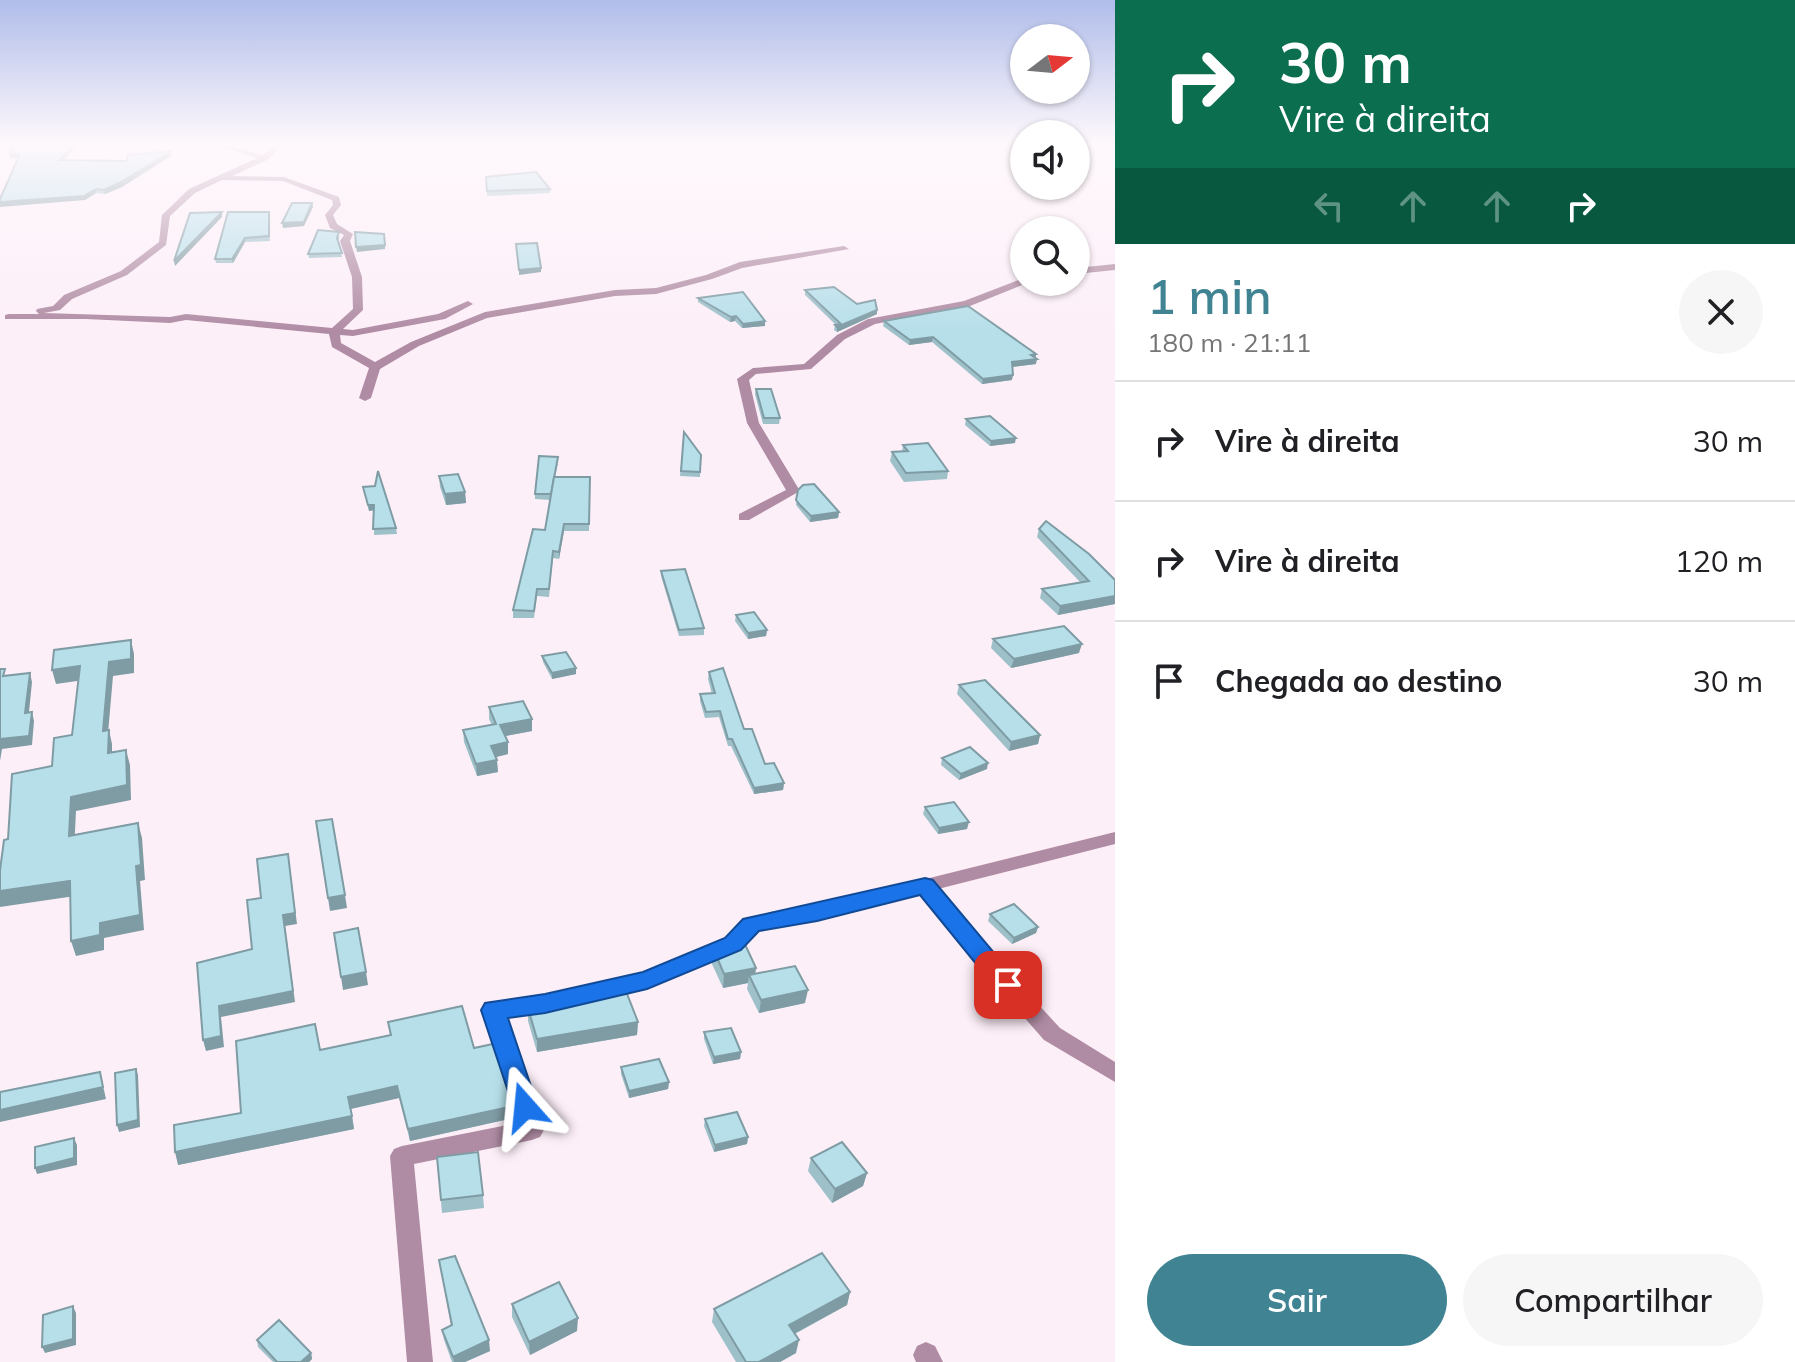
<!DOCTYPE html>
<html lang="pt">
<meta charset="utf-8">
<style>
body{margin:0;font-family:Mulish,sans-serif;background:#f6f6f6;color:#202124;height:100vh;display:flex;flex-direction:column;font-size:30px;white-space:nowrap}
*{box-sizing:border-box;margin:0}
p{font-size:26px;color:#757577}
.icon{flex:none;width:44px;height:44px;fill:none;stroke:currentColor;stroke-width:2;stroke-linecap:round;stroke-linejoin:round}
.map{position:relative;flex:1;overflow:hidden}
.panel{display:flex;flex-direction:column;background:#fff;width:680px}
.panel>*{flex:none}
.hud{background:#0b6e4f;color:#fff;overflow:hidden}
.needle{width:52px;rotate:74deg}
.buttons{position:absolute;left:1010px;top:24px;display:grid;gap:16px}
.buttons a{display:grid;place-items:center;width:80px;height:80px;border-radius:50%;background:#fff;box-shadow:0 2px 6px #0004;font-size:40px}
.pin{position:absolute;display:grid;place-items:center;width:68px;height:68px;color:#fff;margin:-34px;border-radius:16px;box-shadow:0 4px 12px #0006}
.me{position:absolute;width:88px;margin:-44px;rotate:342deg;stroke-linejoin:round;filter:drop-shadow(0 0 6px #0008)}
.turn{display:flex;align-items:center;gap:28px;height:168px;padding:0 32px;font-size:36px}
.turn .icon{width:104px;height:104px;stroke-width:2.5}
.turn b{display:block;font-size:56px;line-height:68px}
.lanes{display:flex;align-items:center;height:76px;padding:0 32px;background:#0003;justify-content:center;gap:40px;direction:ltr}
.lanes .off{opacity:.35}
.round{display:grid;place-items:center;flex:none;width:84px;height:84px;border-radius:42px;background:#f6f6f6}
.head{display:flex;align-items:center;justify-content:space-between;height:136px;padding:0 32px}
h1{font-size:48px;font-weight:600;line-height:60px;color:#408493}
.button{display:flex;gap:16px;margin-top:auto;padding:16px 32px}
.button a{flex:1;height:92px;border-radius:48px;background:#408493;color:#fff;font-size:32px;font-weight:600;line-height:92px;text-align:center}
.button a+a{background:#f6f6f6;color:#202124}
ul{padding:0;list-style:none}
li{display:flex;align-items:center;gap:24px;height:120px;padding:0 32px;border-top:2px solid #e0e0e0}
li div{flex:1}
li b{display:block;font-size:30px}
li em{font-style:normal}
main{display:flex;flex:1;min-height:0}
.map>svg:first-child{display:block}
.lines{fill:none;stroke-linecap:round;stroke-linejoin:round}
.street{fill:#b08ca4;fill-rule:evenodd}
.wall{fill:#9dc0c9}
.shaded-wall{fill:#7f9ca4}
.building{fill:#b6dfea;stroke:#7f9ca4;stroke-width:2}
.route{fill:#1a73e8;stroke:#114b97;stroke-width:2}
</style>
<main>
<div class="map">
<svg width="1115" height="1362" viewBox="0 0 1115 1362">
<rect width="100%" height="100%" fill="#fdeff8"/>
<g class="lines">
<g class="street">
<path d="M207,142H218L263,155L278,142H286L267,160L232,176L284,177L339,197L341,205L333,215L337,224L353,234L350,241L362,277L363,310L343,329L353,330L438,314L468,301L473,304L445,319L353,336L340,335L341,343L375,362L411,342L485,312L615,290L656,288L706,275L740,262L844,246L849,249L742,268L712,279L656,294L615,296L487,318L419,346L380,369L371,398L365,401L359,398L369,368L332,347L329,334L186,320L170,323L86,319H5V315L9,314H39L36,311L37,309L53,306L64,295L121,271L159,242L162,215L189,189L257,158ZM222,180L283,181L332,200L333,205L325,215L330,228L344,235L340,241L352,277L353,309L332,328L186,314L170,317L44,313L60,310L72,299L127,275L166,245L170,216L195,193Z"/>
<path d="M1115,264V270L1076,274V268Z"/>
<path d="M1024,278V282L1027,283L970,306L875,324L845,339L811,369L756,374L749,380L759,423L800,491L749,520H739V514L786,490L747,423L737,379L753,368L804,364L837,335L868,319L964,301Z"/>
<path d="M1115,832V844L938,889L980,941L1060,1028L1115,1062V1082L1044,1040L966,951L921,894L817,920L758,930L740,949L647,988L545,1012L506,1017L544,1130L540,1137L532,1140L414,1164L433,1362H407L390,1156L394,1149L402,1146L518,1123L482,1010L486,1004L545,996L643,973L726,939L744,920L771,912L817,906Z"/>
<path d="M926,1342L935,1346L943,1362H916L913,1355L917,1346Z"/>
</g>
</g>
<g class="wall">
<path d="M81,142L64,160L126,161L172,155L122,187L105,194L96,193L85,200L18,158H10V154Z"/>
<path d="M486,177L550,189V193L487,196Z"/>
<path d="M269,212L270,241L245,242L233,263H216L215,259Z"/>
<path d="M340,236L338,241L342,257L309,258L308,254Z"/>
<path d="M805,290L877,310V314L837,332L834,330L835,325H836L805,295Z"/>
<path d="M698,298L765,321V326L742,328L735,321L730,322L698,302Z"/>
<path d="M884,321L1036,354V364L1012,367V380L982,384L932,342L909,345L883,326Z"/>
<path d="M756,389L780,418L779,424H763L755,394Z"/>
<path d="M966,419L1015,443L990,446L965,425Z"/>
<path d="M684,432L701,455L700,477L680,476Z"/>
<path d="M903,445L948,471L947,479L904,482L890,461L892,452H902Z"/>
<path d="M558,463L555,477H590L589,531H564L559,559L553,558L549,597L537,596L534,618H513V610L545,530L550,500L535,499V494Z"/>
<path d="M439,476L465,492L466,503L446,505L440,487Z"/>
<path d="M363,487L396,528L397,534L374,535V510L369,511Z"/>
<path d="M798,490L839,512L838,518L810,522L796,505Z"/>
<path d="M1039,529L1115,580V604L1058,615L1040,598L1042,589L1080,582L1037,537Z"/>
<path d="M661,571L704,628V635L679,636L661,576Z"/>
<path d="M736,615L767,630L766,636L748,639L735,621Z"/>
<path d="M993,639L1079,653L1011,668L991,648Z"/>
<path d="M542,656L576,668V674L552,679L543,662Z"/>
<path d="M709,672L765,764L784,783L783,790L754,794L731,746H728L719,717L705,718L700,701V694H712L708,679Z"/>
<path d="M959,685L1040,735L1038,744L1009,751L957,694Z"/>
<path d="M489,707L532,719V731L505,736L508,754L496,757L498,772L477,776L464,742L463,730L492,725L489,719Z"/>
<path d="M942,758L987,769L959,780L941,765Z"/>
<path d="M925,807L967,829L938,834L923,814Z"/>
<path d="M990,914L1038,927L1036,933L1012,944L988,921Z"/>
<path d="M714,950L756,968L755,974L805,1003L759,1013L747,989L748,983L723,988L712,964Z"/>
<path d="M528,1008L638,1022L637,1035L537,1052L528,1021Z"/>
<path d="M388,1022L474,1048L513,1118L410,1141L399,1098L351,1109L354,1129L178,1165L241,1113L390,1035Z"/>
<path d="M704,1032L741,1052L740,1059L713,1064L704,1039Z"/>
<path d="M621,1067L669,1082L668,1089L629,1098L621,1074Z"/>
<path d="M705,1119L748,1137L747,1144L714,1152L704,1126Z"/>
<path d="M437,1157L483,1195L484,1208L442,1213Z"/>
<path d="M811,1158L867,1173L863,1186L832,1203L808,1171Z"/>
<path d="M439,1260L490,1351L465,1362H452L444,1340L442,1330L451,1326Z"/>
<path d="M850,1292L847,1305L795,1334L796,1353L780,1362H736L712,1322L714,1309Z"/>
<path d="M512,1304L577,1331L530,1355L512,1317Z"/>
<path d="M257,1340L311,1353L312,1359L309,1362H273L258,1347Z"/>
</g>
<g class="shaded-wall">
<path d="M76,142H81L60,163V160Z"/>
<path d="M172,151V155L122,187L105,194L104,190Z"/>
<path d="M10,154H20L21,157L10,158Z"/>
<path d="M96,189V193L85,200L0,207V202Z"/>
<path d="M312,203L313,207L304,226L283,228L282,223Z"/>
<path d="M222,212V217L175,266L174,261Z"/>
<path d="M245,238V242L233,263L232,259Z"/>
<path d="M385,245V249L357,252L356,247Z"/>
<path d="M541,268V272L519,275V270Z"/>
<path d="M877,310V314L837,332V327Z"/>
<path d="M736,316L735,321L730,322L731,317Z"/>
<path d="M765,321V326L742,328L743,324Z"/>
<path d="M933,337L932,342L909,345L910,340Z"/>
<path d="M1036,354L1035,359H1037L1036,364L1011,367L1012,362Z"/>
<path d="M1013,375L1012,380L982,384L983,379Z"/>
<path d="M1016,438L1015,443L990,446L991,441Z"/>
<path d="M465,492L466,503L446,505L445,494Z"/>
<path d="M368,505H374L375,510L369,511Z"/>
<path d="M839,512L838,518L810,522L811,516Z"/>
<path d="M564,524V531L559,559V552Z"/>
<path d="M1115,596V604L1058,615L1060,606Z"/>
<path d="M767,630L766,636L748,639V633Z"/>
<path d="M131,640L134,654V673L113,676L107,745L103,731L109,662Z"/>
<path d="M1082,644L1079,653L1011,668L1014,659Z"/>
<path d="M80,666L84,680L56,684L52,670Z"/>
<path d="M576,668V674L552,679V673Z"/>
<path d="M30,673L32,682L28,722L25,713Z"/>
<path d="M32,712L34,721L32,745L2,749L0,761V739Z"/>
<path d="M532,719V731L500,737V725Z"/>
<path d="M109,730L112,744V768L108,753Z"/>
<path d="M1040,735L1038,744L1009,751L1011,742Z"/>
<path d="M508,742V754L492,758L491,746Z"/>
<path d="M126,750L130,765L131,800L76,811L74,851L69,836L71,797Z"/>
<path d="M497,760L498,772L477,776L476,764Z"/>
<path d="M988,763L987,769L959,780L961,774Z"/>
<path d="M784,783L783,790L754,794V788Z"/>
<path d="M969,822L967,829L938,834L939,828Z"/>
<path d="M138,823L142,838L145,880L140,881L144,930L104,938V950L76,956L71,941L136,866Z"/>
<path d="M288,854L297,924L285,926L295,1002L221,1017L224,1047L206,1051L203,1040L219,1006L283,915Z"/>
<path d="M70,881L75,896L0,907V891Z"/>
<path d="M345,895L347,908L330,911L328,898Z"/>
<path d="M1038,927L1036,933L1012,944L1014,938Z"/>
<path d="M756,968L754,982L749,975L748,983L723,988L724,974Z"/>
<path d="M366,972L368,985L343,990L341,977Z"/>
<path d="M808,990L805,1003L759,1013L761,1000Z"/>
<path d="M638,1022L637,1035L537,1052V1039Z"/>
<path d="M741,1052L740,1059L713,1064L714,1057Z"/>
<path d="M136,1069L138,1075L140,1127L119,1132L117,1125Z"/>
<path d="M100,1072L106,1099L0,1122V1110Z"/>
<path d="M669,1082L668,1089L629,1098V1091Z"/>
<path d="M397,1086L399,1098L350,1109L348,1097Z"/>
<path d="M513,1106V1118L410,1141L408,1129Z"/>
<path d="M352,1116L354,1129L178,1165L175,1152Z"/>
<path d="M748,1137L747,1144L714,1152L715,1145Z"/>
<path d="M74,1138L77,1145V1165L37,1174L35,1168Z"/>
<path d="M867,1173L863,1186L832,1203L835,1189Z"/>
<path d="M850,1292L847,1305L786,1338L789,1325Z"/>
<path d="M73,1306L76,1313V1345L45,1353L42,1347Z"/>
<path d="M578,1318L577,1331L530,1355L529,1342Z"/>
<path d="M489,1340L490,1351L465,1362H454L453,1357Z"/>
<path d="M799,1340L796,1353L780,1362H759Z"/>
<path d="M311,1353L312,1359L309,1362H301Z"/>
</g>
<g class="building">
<path d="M14,142H76L60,160L126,161L128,155L172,151L121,182L104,190L96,189L84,196L0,202V199L20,154H10Z"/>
<path d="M536,172L550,189L487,191L486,177Z"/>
<path d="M292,203H312L304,222L282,223Z"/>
<path d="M222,212L174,261L190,213Z"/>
<path d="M228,212H269V236L245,238L232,259H215Z"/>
<path d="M318,230L339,232L337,238L342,253L308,254Z"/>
<path d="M355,232L384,234L385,245L356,247Z"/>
<path d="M537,243L541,268L519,270L516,244Z"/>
<path d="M834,287L857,304L875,300L877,310L837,327L835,325L841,324L805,290Z"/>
<path d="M743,292L765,321L743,324L736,316L731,317L698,298Z"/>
<path d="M968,306L1036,354L1031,355L1037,359L1012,362L1013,375L983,379L933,337L910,340L884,321Z"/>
<path d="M756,389H771L780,418H764Z"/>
<path d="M990,416L1016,438L991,441L966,419Z"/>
<path d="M684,432L701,455L700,472L681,471Z"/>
<path d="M928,443L948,471L906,473L892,452L908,451L903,445Z"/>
<path d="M539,456L558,457L551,494H535Z"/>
<path d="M378,471L396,528L373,529L374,505H368L363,487L375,486Z"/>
<path d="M458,474L465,492L445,494L439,476Z"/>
<path d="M554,477H590L589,524H564L559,552L553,551L549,589H537L534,611L513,610L533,529L545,530Z"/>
<path d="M814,484L839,512L811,516L800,505L796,500L798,490L803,485Z"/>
<path d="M1046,521L1089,554L1115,580V596L1060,606L1042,589L1089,581L1039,529Z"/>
<path d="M685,569L704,628L679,630L661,571Z"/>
<path d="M754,612L767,630L748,633L736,615Z"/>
<path d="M1064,626L1082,644L1014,659L993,639Z"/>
<path d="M131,640V659L109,662L103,731L109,730L108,753L126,750L127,785L71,797L69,836L138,823L141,865L136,866L140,915L100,923V935L71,941L70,881L0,891V870L4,840L8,839L12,774L52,766L54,738L72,735L80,666L52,670L54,650Z"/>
<path d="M566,652L576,668L552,673L542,656Z"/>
<path d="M723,668L744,729H752L765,764L774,763L784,783L754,788L732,739H728L720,711L706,712L700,694L715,693L709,672Z"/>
<path d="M0,669H5L3,676L30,673L25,713L32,712L29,736L0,739Z"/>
<path d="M985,680L1040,735L1011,742L959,685Z"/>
<path d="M523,701L532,719L500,725L508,742L491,746L497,760L476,764L463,730L496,724L489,707Z"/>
<path d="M970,747L988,763L961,774L942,758Z"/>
<path d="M954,802L969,822L939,828L925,807Z"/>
<path d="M332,819L345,895L328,898L316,821Z"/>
<path d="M288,854L295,913L283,915L293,991L219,1006L221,1036L203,1040L197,963L252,949L247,900L261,898L257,859Z"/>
<path d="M1014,904L1038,927L1014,938L990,914Z"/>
<path d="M358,928L366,972L341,977L334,933Z"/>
<path d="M743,940L756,968L724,974L714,950Z"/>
<path d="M795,966L808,990L761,1000L749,975Z"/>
<path d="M624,986L638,1022L537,1039L528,1008Z"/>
<path d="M462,1006L474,1048L493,1044L513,1106L408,1129L397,1086L348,1097L352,1116L175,1152L174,1125L241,1113L236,1041L315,1024L320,1050L391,1035L388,1022Z"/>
<path d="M731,1028L741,1052L714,1057L704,1032Z"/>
<path d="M659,1059L669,1082L629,1091L621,1067Z"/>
<path d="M136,1069L138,1120L117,1125L115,1073Z"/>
<path d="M100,1072L103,1087L0,1110V1092Z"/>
<path d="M737,1112L748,1137L715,1145L705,1119Z"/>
<path d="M74,1138V1158L35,1168V1147Z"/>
<path d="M842,1142L867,1173L835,1189L811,1158Z"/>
<path d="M478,1152L483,1195L441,1200L437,1157Z"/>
<path d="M822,1253L850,1292L789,1325L799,1340L759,1362H746L714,1309Z"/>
<path d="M455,1256L489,1340L453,1357L442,1330L452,1325L439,1260Z"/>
<path d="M559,1282L578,1318L529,1342L512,1304Z"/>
<path d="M73,1306V1339L42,1347L43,1315Z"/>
<path d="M279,1320L311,1353L301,1362H277L257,1340Z"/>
</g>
<linearGradient id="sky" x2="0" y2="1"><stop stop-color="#b0bdea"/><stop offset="0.43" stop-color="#fef8fc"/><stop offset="1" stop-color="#fef8fc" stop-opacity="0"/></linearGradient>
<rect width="1115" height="332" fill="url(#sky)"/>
<path class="route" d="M925,878L933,880L1016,979L1020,985L1016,992L1008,994L999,992L920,895L817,921L759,931L741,950L647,989L545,1013L508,1018L538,1107L534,1115L525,1118L516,1115L481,1010L485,1003L545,994L643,972L725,938L743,919Z"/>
</svg>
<div class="buttons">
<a><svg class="needle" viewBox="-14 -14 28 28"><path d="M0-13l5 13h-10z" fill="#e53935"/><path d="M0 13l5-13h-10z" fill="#757577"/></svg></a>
<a><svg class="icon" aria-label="sound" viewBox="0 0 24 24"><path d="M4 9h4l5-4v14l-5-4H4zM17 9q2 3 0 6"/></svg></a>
<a><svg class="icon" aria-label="search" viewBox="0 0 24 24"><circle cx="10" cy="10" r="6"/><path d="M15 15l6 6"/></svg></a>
</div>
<div class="pin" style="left:1008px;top:985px;background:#d93025"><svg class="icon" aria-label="arrive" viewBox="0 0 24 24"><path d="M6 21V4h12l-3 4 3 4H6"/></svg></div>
<svg class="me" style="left:525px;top:1107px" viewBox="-20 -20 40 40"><path d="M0-17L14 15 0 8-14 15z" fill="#1a73e8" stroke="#fff" stroke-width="4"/></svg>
</div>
<section class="panel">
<div class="hud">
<div class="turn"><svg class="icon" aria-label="right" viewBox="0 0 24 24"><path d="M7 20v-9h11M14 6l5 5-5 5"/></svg><div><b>30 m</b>Vire à direita</div></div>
<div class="lanes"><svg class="icon off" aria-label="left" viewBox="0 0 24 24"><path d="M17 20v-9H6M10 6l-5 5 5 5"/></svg><svg class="icon off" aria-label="ahead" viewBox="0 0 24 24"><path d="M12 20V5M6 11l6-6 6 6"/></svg><svg class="icon off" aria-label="ahead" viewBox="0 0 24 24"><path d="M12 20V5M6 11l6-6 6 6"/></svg><svg class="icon" aria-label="right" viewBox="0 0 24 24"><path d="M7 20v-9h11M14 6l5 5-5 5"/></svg></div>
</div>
<div class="head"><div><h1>1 min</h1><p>180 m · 21:11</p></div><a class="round"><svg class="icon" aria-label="close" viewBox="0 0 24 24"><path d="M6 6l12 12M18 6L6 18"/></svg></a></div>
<ul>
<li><svg class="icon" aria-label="right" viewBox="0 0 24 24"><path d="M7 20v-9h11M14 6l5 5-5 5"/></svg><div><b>Vire à direita</b></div><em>30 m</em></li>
<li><svg class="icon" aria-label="right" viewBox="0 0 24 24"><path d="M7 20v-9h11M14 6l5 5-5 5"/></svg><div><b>Vire à direita</b></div><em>120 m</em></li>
<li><svg class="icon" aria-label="arrive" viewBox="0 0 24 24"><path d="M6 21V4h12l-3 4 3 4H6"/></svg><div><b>Chegada ao destino</b></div><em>30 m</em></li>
</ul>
<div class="button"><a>Sair</a><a>Compartilhar</a></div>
</section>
</main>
